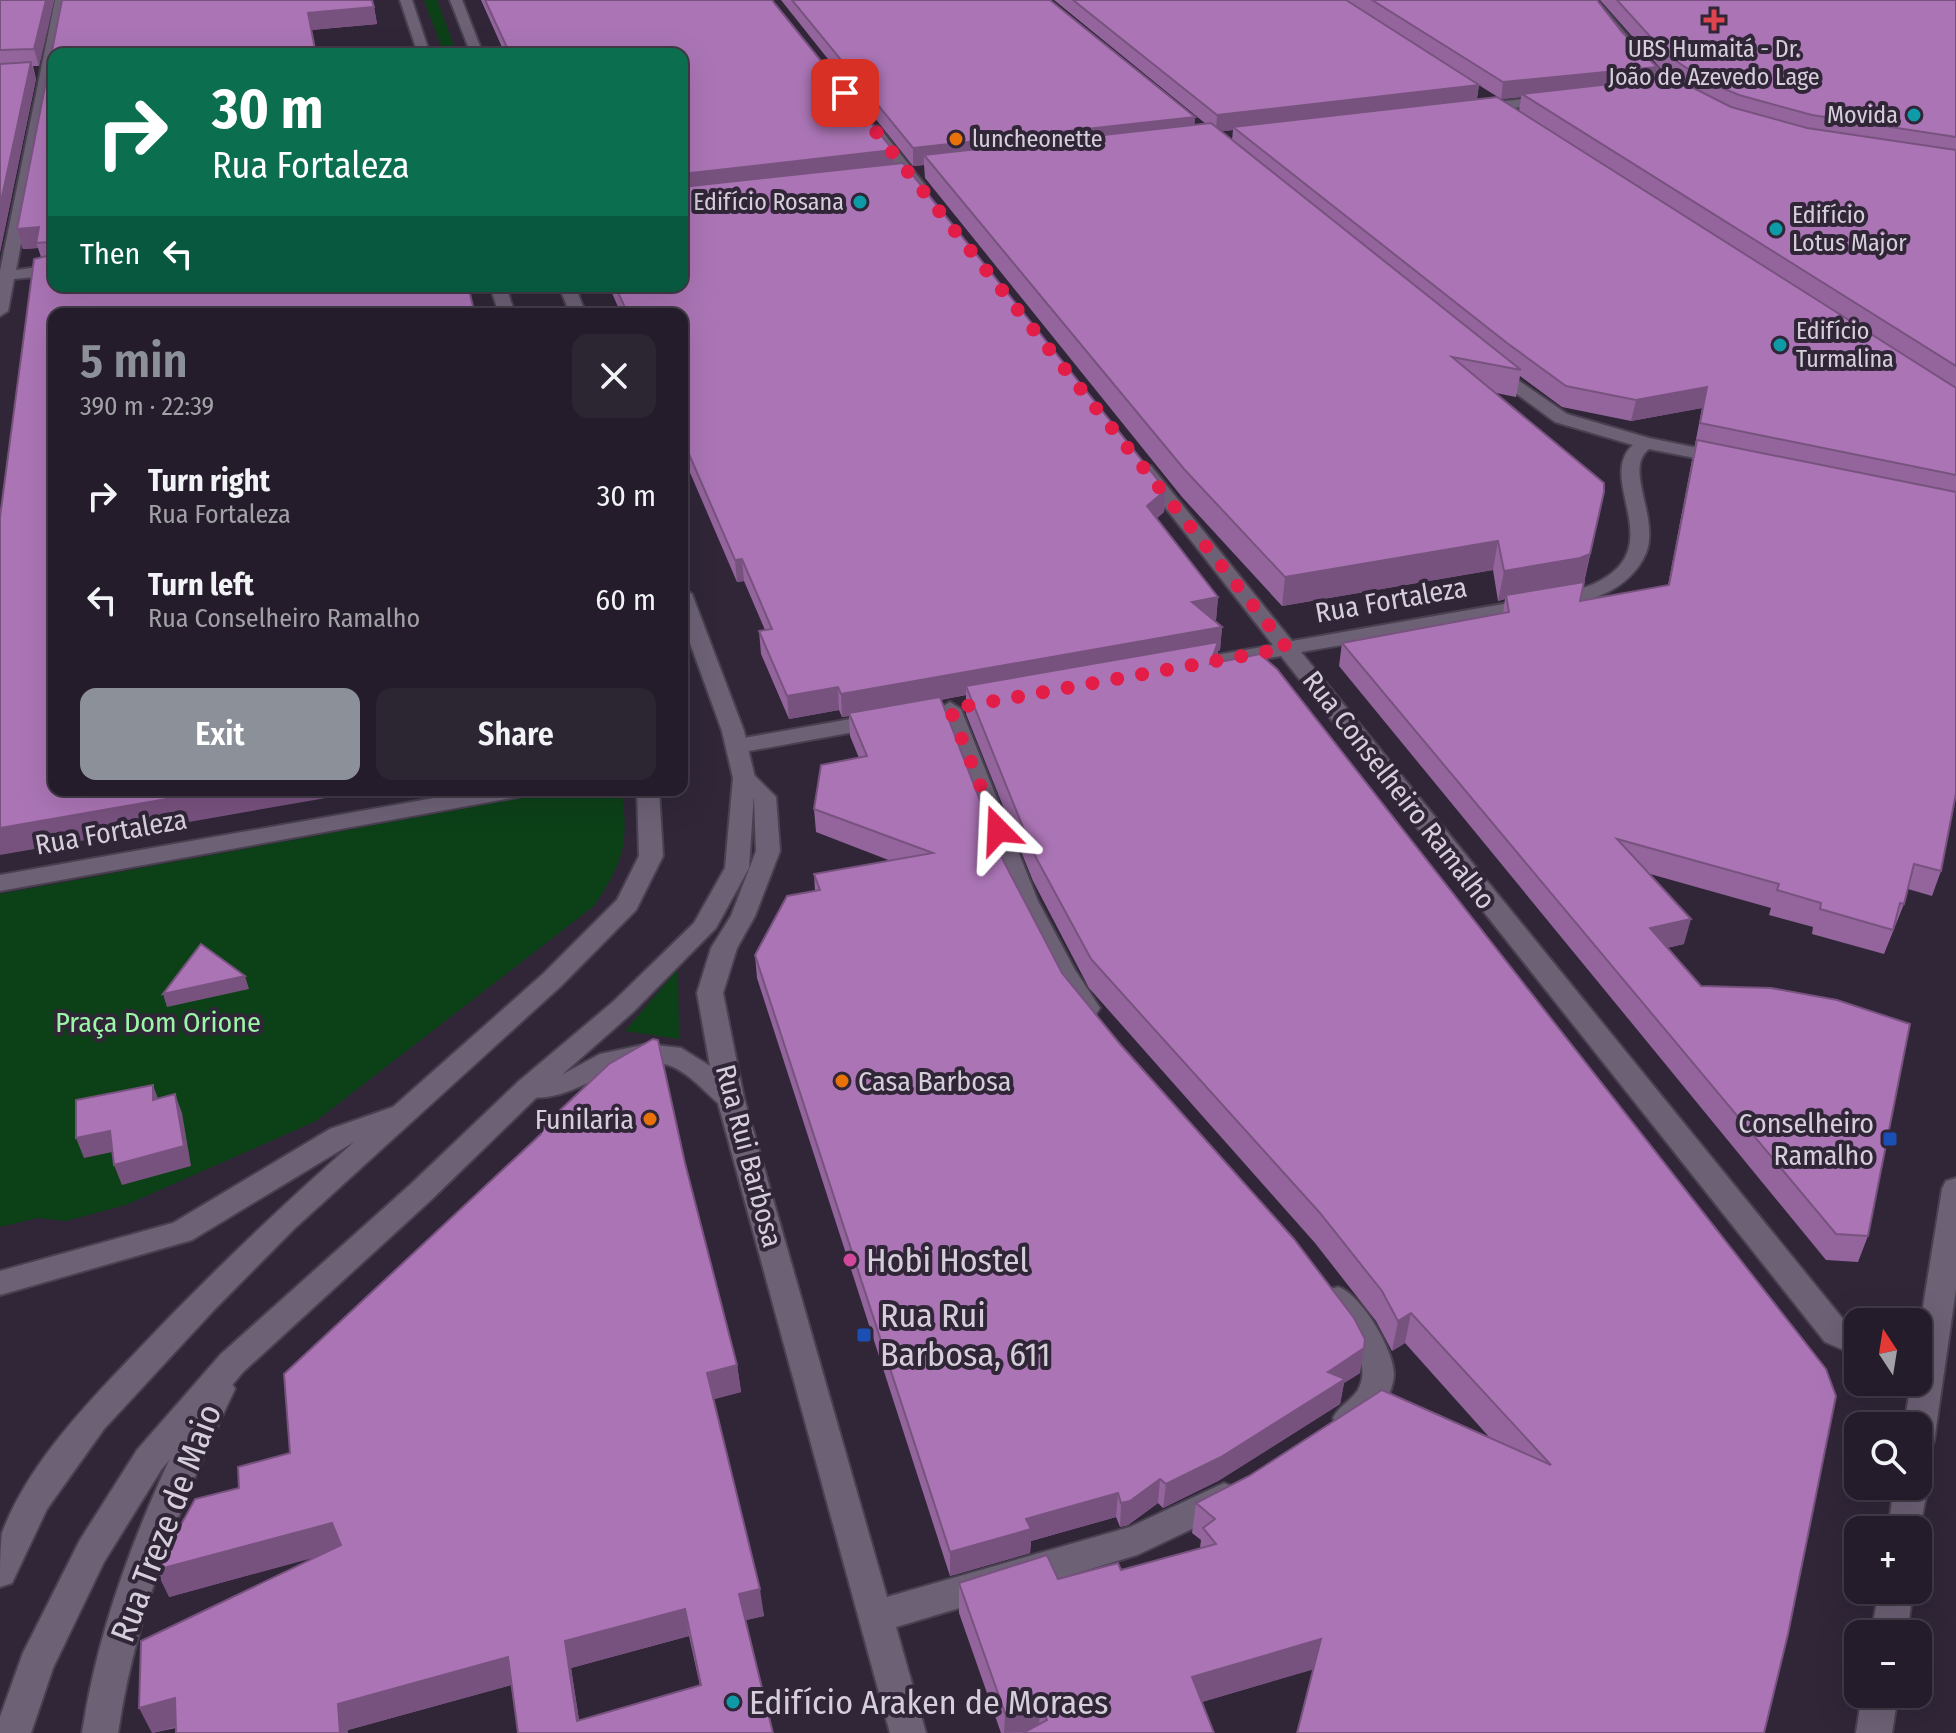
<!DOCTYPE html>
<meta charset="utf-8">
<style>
body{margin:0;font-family:"Fira Sans Condensed",sans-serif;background:#2c2532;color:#f1f3f6;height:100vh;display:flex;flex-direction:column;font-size:30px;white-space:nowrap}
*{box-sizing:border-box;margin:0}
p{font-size:26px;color:#a3a1a8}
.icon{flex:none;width:44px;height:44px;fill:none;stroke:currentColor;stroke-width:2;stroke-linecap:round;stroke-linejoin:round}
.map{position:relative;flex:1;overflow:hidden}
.drawer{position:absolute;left:48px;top:308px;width:640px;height:488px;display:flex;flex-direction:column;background:#241c2a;border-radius:16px;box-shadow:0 8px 32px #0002,0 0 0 2px #413a47}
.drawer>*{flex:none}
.top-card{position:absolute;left:48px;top:48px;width:640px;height:244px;border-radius:16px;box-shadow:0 8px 32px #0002,0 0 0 2px #413a47;background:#0b6e4f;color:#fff;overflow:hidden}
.needle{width:52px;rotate:348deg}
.fabs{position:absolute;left:1844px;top:1308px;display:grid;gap:16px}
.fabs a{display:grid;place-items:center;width:88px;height:88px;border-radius:16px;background:#241c2a;box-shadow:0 8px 32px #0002,0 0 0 2px #413a47;font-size:40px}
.pin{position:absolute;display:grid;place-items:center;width:68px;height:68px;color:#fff;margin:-34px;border-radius:16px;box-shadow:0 4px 12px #0006}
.me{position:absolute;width:88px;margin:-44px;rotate:339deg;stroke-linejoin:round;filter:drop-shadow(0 0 6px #0008)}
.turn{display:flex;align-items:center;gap:28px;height:168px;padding:0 32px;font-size:36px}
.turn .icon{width:104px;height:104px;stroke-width:2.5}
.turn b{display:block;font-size:56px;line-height:68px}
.then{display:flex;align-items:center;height:76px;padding:0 32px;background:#0003;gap:16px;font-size:30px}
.round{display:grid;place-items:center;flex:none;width:84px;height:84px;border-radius:16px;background:#2c2532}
.summary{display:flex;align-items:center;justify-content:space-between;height:136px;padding:0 32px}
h1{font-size:48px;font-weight:600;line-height:60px;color:#8c9099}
.primary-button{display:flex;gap:16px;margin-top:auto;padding:16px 32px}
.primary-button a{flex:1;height:92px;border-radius:16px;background:#8c9099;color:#fff;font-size:32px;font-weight:600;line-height:92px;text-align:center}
.primary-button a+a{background:#2c2532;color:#f1f3f6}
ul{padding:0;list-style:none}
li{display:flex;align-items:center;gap:24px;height:104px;padding:0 32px}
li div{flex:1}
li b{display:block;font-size:30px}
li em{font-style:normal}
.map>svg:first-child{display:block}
.green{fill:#0c4118}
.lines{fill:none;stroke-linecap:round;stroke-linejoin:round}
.street-casing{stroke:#494150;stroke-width:4}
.secondary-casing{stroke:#494150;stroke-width:4}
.street{fill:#6d6176;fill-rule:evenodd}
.secondary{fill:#6d6176;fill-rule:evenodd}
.wall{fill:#93659c;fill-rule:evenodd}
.shaded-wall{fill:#78527f}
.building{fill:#ab75b5;stroke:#78527f;stroke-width:2;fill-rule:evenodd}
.route{stroke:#e11d48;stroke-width:14;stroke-dasharray:0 25.2}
.health-dot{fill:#e0444e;stroke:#302638;stroke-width:3}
.culture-dot{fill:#0f9aa8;stroke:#302638;stroke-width:3}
.food-dot{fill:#e8710a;stroke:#302638;stroke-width:3}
.transit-dot{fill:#1a4fb4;stroke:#302638;stroke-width:3}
.hotel-dot{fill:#d1479c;stroke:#302638;stroke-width:3}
.labels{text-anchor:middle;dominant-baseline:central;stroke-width:8;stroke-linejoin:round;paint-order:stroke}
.far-poi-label{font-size:24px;fill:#d6cfdb;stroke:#302638;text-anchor:start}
.street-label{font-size:28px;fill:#d6cfdb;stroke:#302638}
.park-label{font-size:28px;fill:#9bf7a7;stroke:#302638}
.poi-label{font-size:28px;fill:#d6cfdb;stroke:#302638;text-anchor:end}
.near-poi-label{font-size:34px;fill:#d6cfdb;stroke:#302638;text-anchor:start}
.near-street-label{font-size:34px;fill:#d6cfdb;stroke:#302638}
</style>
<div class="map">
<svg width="1956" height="1733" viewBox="0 0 1956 1733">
<rect width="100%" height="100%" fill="#302638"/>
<g class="green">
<path d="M424,0H437L457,54H444Z"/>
<path d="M566,790H621C630,841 623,863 594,906L316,1121L126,1205L66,1221L38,1218L0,1227V894Z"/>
<path d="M678,969L679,1039L625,1031Z"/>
</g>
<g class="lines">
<defs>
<g id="street">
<path d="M55,0H67L16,270L54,265V275L14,279L8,311L0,316V271Z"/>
<path d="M1552,96L1556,97V103L1477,112L1471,108L1477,104Z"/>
<path d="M868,126H878L925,185V191H915L868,132Z"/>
<path d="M1493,363L1567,414L1649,438L1732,455L1735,459L1726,464L1649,449C1623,469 1660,517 1646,553C1639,570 1624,584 1608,592C1576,608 1535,611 1501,617C1434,629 1367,641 1301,652L1847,1324L1858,1329V1356L1825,1342L1281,656L1187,672L1176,666L1187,660L1273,645L1139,474L1136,470L1145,465L1151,466L1292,641L1571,592C1686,560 1591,482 1633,445L1555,422L1487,372L1485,368L1487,364Z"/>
<path d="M950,702L961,709L1038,901L1075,970L1100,1008L1096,1014L1087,1017L1078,1014C1015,920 982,814 939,709Z"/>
<path d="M879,714L887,716L890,721L887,726L738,753L727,746L738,739Z"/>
<path d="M744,771L752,773L776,797L780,851L755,916L737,948L723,993L744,1098L887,1597L1130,1527L1224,1483L1236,1488L1241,1498L1236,1508L1137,1555L896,1627L926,1733H890L718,1103C703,1090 687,1071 668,1065C618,1047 574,1111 519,1095L515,1088L519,1081L563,1074L600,1054L647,1044L681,1048L710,1066L697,993L711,948L731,916L756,851L754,799L733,778L736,773Z"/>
<path d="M479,790H528L525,795L517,797L0,891V875Z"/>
<path d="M1338,1287C1361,1294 1394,1350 1394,1374C1393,1401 1365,1437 1338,1428L1333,1418C1339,1406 1351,1401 1358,1390C1376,1358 1336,1325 1323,1299L1327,1290Z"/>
<path d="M219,1376L230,1380L235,1389C182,1500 136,1610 118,1733H82C101,1607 151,1493 208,1380Z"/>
</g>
<g id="secondary">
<path d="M400,0H412L430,54H418Z"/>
<path d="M450,0H462L483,54H471Z"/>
<path d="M1585,0H1597L1647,59L1691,95V101H1683L1639,65Z"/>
<path d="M490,286H506L515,314H499Z"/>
<path d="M559,286H575L586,314H570Z"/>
<path d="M682,588L692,594L744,731L755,778L749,868L716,928L632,1013L539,1095L431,1200L243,1372L161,1470L104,1562L53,1668L31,1733H0V1717L23,1653L80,1540L137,1450L221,1354L411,1184L519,1081L614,1001L694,923L725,868L733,778L722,731L682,621Z"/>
<path d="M637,790H659L663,856L636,910L561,986L294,1229L214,1310L104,1429L47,1509L12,1583L0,1587C0,1571 0,1548 2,1533C28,1464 85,1406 135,1353C205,1279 278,1209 354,1142L192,1240L0,1295V1271L173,1223L330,1129L393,1107L543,974L617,900L639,856Z"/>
<path d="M1956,1178V1289L1934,1441L1929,1451L1918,1455V1426H1904L1911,1382H1918V1338L1942,1189L1946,1181Z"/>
<path d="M1918,1474L1923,1476L1928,1486L1918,1538V1530H1888L1894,1486H1918Z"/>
<path d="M1879,1590H1913L1907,1634H1871Z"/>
<path d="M1862,1694H1898L1892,1733H1856Z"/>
</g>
</defs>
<use href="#street" class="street-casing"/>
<use href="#secondary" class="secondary-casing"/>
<use href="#street" class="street"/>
<use href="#secondary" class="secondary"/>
</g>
<g class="wall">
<path d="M0,0H54L39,66H33L36,79L0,252Z"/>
<path d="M62,0L374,7L377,24L311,30L54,286L41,257L38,248L23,249L17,229Z"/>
<path d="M481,0H772L893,164L1166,490L1164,512L1157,518L1218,597L1216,620H1214L1222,627L1220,650L1218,651L1217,663L1826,1369L1313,1669L1202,1702L1214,1733H1001L959,1613V1583L1058,1579L1121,1570L1200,1548L1201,1540L1192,1533L1196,1503L1490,1438L1405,1343L1392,1351L1376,1321L1315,1243L1089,988L1033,881L966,714V695L941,700L1003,860L1062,973L1360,1373L1344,1383L1340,1404L1218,1481L1163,1508L1158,1503L1128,1525L1120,1527L1116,1517L1031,1541L1030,1553L950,1576L757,978L755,955L815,891L814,874L891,861L816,832L814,809L859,758L850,736L849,716L842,717L839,710L789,719L761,654L759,631L765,630L744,581L737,582L682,454V314H621L609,286H682V54H505Z"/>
<path d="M781,0H1050L1195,117L1194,125L1206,124L1054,0H1597L1622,32L1657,67L1654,79H1676L1662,70L1600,0H1956V793L1941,871L1932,896L1908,889L1904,904L1884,954L1812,934L1813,927L1769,915L1771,908L1650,874L1684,944L1667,948L1868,1236L1858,1262L1826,1260L1339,666L1342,643L1503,613L1505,599L1498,601L1493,570L1282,606L1182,497L925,178L924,165L913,166ZM1442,62L1501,99L1521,97L1519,111L1477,99L1479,85ZM1233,130L1232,140L1221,131ZM1520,376L1562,407L1631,421L1702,408L1668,585L1580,601L1604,492L1496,393L1516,397Z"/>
<path d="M685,1163L737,1365L741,1392L714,1399L764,1616L745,1620L773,1733H518L511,1685L348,1730V1733H176V1728L152,1733L314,1557L169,1597L239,1488L290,1453ZM689,1636L700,1686L579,1720L571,1668Z"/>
</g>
<g class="shaded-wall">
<path d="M46,0H54L39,66L34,49Z"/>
<path d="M374,7L377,24L311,30L308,13Z"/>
<path d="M31,62L36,79L0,252V206Z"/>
<path d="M1657,67L1653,83L1522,94L1521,97L1501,99L1503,82Z"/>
<path d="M1479,85L1476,102L1233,127V130L1216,132L1217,115Z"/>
<path d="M1195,117L1194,134L924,155V165L913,166V148Z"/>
<path d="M893,150V168L682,192V174Z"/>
<path d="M39,227L36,243L38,248L23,249L17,229Z"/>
<path d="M1707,387L1702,408L1631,421L1636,400Z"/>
<path d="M1166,490L1164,512L1146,527L1147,506Z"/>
<path d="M1498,541L1493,570L1282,606L1285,577Z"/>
<path d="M1590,554L1584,583L1506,595L1505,599L1498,601L1504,571Z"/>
<path d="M742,559L744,581L737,582L735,560Z"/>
<path d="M1218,597L1216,620L1190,624L1192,602Z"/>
<path d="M1222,627L1220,650L1218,651L1216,670L966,686V695L850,716L849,713V716L842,717L841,694Z"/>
<path d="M838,687L839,710L789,719L787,696Z"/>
<path d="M218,790H372L0,855V828Z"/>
<path d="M1691,919L1684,944L1643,953L1650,928Z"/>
<path d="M245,976L249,989L167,1007L163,994Z"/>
<path d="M153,1085L160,1104L153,1100Z"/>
<path d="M175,1094L182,1113L191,1166L122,1185L114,1165Z"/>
<path d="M110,1131L117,1151L84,1158L76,1138Z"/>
<path d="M1411,1313L1405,1343L1392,1351L1398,1321Z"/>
<path d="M1364,1348L1360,1373L1344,1383L1340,1404L1218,1481L1163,1508L1166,1484Z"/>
<path d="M737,1365L741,1392L711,1400L707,1373Z"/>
<path d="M1160,1479L1158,1503L1128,1525L1120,1527L1121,1503Z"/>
<path d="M1118,1493L1116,1517L1031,1541L1030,1553L950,1576V1552L1026,1519Z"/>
<path d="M332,1523L342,1550L169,1597L156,1570Z"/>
<path d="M760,1589L764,1616L743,1621L739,1594Z"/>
<path d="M685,1609L689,1636L571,1668L581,1733L577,1721L565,1641Z"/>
<path d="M1321,1639L1315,1669L1188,1706L1192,1677Z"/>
<path d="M508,1657L515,1684L348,1730V1733H340L338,1704Z"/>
<path d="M175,1698L188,1724L152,1733L139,1708Z"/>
<path d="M1040,1703L1039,1732L1004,1733L1005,1713Z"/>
</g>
<g class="building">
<path d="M0,0H46L34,49L0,50Z"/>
<path d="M62,0H372L374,7L308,13L316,54H54V286H468L475,314H54V790H218L0,828V517L34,259L51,255L50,242L36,243L39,227L17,229Z"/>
<path d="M485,0H772L893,150L682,174V54H510Z"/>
<path d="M792,0H1050L1195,117L913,148Z"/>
<path d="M1073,0H1346L1479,85L1217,115Z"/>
<path d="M1372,0H1597L1622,32L1657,67L1503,82Z"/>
<path d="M1617,0H1956V137L1812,115L1739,95L1706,81L1666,54Z"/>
<path d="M31,62L0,206V64Z"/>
<path d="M1672,77L1731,107L1807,128L1956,150V366L1522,94Z"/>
<path d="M1497,97L1956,388V475L1700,423L1707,387L1636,400L1566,386L1507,343L1233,127Z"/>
<path d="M1211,123L1521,370L1452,357L1604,483V492L1590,554L1580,558L1504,571L1498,541L1285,577L1184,469L924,155Z"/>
<path d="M903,163L1166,490L1147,506L1218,597L1192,602L1222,627L841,694L838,687L787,696L759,631L772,629L742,559L735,560L682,438V314H628L615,286H682V187Z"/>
<path d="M1697,440L1956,492V793L1941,871L1914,864L1904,904L1900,903L1893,930L1820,909L1821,903L1777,890L1779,884L1617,839L1691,919L1650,928L1701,986L1771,988L1837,1000L1910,1024L1868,1236L1836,1234L1342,643L1509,612L1506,595L1584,582L1580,601L1669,585Z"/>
<path d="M1218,642L1210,664L1260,654L1277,669L1826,1369L1836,1396L1788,1634L1764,1733H1297L1321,1639L1192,1677L1214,1733H1023L1047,1720L1040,1703L1005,1713L959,1583L1047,1555L1058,1579L1118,1563L1121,1570L1216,1544L1203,1528L1215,1519L1196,1503L1249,1476L1382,1390L1551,1465L1411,1313L1398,1321L1382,1291L1320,1213L1091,959L1033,852L966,686Z"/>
<path d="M940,697L1003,860L1062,973L1120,1044L1294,1239L1354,1318L1365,1339L1364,1348L1328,1372L1345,1379L1221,1457L1166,1484L1160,1479L1130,1501L1121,1503L1118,1493L1026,1519L1031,1529L950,1552L755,955L787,896L820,890L814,874L933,853L814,809L821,765L867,756L849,713Z"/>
<path d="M201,944L245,976L163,994Z"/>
<path d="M653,1039L658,1040L685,1163L737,1365L707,1373L760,1589L739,1594L773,1733H518L508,1657L338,1704L340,1733H176L175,1698L139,1708L141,1641L341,1545L332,1523L156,1570L195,1499L239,1488L238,1467L290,1453L284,1374L541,1134V1128L609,1064ZM685,1609L701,1685L577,1721L565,1641Z"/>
<path d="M153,1085V1100L175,1094L184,1146L114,1165L110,1131L76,1138V1100Z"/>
</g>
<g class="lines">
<path class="route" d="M845,93L1287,648L950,709L998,830"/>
</g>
<path class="health-dot" d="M1710 8h8v8h8v8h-8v8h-8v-8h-8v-8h8z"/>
<g class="culture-dot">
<circle cx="1914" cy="115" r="8"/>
<circle cx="860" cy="202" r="8"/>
<circle cx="1776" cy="229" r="8"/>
<circle cx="1780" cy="345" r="8"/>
<circle cx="733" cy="1702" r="8"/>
</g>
<g class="food-dot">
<circle cx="956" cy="139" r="8"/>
<circle cx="842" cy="1081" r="8"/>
<circle cx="650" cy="1119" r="8"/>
</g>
<g class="transit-dot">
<rect x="1882" y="1131" width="16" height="16" rx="4"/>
<rect x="856" y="1327" width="16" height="16" rx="4"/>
</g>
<circle class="hotel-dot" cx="850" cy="1260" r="8"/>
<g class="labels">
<g class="far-poi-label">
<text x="1714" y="49" text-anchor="middle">UBS Humaitá - Dr.<tspan x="1714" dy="28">João de Azevedo Lage</tspan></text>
<text x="1898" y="115" text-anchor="end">Movida</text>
<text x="972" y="139">luncheonette</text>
<text x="844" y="202" text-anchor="end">Edifício Rosana</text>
<text x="1792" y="215">Edifício<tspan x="1792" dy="28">Lotus Major</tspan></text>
<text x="1796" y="331">Edifício<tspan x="1796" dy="28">Turmalina</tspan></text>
</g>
<g class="street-label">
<text transform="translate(1391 600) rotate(-10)">Rua Fortaleza</text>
<text transform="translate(1399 790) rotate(52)">Rua Conselheiro Ramalho</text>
<text transform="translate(111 832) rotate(-10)">Rua Fortaleza</text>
<text transform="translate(749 1156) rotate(75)">Rua Rui Barbosa</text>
</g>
<g class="park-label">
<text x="158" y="1022">Praça Dom Orione</text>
</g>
<g class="poi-label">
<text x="858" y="1081" text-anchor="start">Casa Barbosa</text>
<text x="634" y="1119">Funilaria</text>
<text x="1874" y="1123">Conselheiro<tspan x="1874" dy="32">Ramalho</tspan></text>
</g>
<g class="near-poi-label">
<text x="866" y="1260">Hobi Hostel</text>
<text x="880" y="1315">Rua Rui<tspan x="880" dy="39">Barbosa, 611</tspan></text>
<text x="749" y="1702">Edifício Araken de Moraes</text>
</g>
<g class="near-street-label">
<text transform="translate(166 1523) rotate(-69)">Rua Treze de Maio</text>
</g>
</g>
</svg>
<div class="fabs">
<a><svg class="needle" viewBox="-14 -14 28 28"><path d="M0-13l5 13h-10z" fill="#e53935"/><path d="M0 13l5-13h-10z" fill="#a3a1a8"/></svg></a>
<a><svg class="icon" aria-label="search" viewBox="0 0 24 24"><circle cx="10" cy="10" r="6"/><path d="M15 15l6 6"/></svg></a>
<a>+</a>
<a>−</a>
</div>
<div class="pin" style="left:845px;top:93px;background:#d93025"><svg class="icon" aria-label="arrive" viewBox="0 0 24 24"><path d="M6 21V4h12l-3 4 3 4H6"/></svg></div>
<svg class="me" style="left:998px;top:830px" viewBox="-20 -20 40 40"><path d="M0-17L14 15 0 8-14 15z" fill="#e11d48" stroke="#fff" stroke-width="4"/></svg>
<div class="top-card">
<div class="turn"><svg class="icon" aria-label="right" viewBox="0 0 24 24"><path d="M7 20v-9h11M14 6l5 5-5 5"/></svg><div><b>30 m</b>Rua Fortaleza</div></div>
<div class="then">Then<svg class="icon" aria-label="left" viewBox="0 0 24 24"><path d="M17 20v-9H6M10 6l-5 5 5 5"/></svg></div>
</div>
<section class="drawer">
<div class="summary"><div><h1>5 min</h1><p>390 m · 22:39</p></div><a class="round"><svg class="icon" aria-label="close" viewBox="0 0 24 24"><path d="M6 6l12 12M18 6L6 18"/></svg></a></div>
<ul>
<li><svg class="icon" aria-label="right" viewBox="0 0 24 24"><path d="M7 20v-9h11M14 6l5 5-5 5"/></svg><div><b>Turn right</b><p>Rua Fortaleza</p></div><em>30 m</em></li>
<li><svg class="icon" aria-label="left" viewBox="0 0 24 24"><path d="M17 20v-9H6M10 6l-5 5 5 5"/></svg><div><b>Turn left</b><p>Rua Conselheiro Ramalho</p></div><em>60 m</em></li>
</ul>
<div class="primary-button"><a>Exit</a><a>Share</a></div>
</section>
</div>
